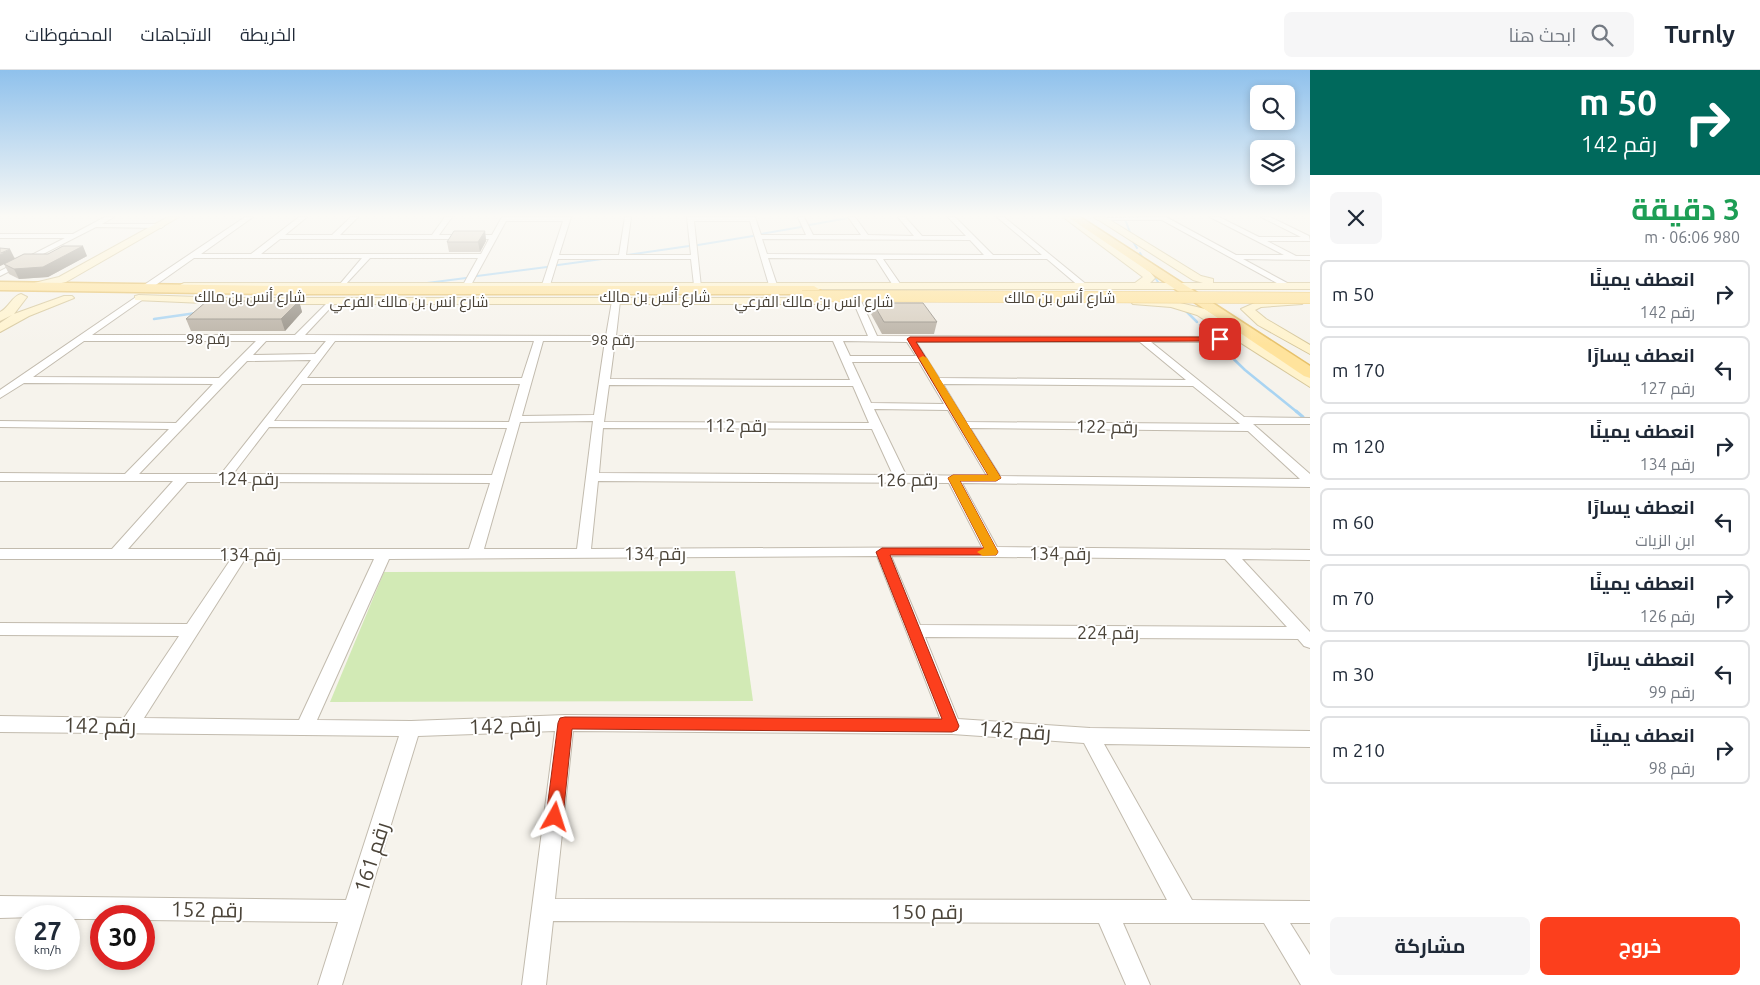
<!DOCTYPE html>
<html lang="ar">
<meta charset="utf-8">
<style>
body{margin:0;font-family:Ubuntu,Cairo,sans-serif;background:#f6f6f7;color:#1f2937;direction:rtl;height:100vh;display:flex;flex-direction:column;font-size:19px;white-space:nowrap}
*{box-sizing:border-box;margin:0}
p{font-size:16px;color:#747a83}
.icon{flex:none;width:28px;height:28px;fill:none;stroke:currentColor;stroke-width:2;stroke-linecap:round;stroke-linejoin:round}
.map{position:relative;flex:1;overflow:hidden;direction:ltr}
.panel{display:flex;flex-direction:column;background:#fff;width:450px}
.panel>*{flex:none}
.top-card{background:#00695c;color:#fff;overflow:hidden}
.buttons{position:absolute;left:1250px;top:15px;display:grid;gap:10px}
.buttons a{display:grid;place-items:center;width:45px;height:45px;border-radius:8px;background:#fff;box-shadow:0 2px 8px #0003;font-size:25px}
.speed{position:absolute;left:15px;top:835px;display:flex;gap:10px;font-size:25px;font-weight:700;text-align:center}
.speed>*{display:grid;place-content:center;width:65px;height:65px;border-radius:50%;background:#fff;box-shadow:0 2px 8px #0003;line-height:1}
.speed small{font-size:12px;font-weight:400}
.speed .limit{border:8px solid #d22;background:#fff;color:#111}
.pin{position:absolute;display:grid;place-items:center;width:42px;height:42px;color:#fff;margin:-21px;border-radius:10px;box-shadow:0 2px 8px #0006}
.me{position:absolute;width:55px;margin:-28px;rotate:6deg;stroke-linejoin:round;filter:drop-shadow(0 0 4px #0008)}
.turn{display:flex;align-items:center;gap:18px;height:105px;padding:0 20px;font-size:22px}
.turn .icon{width:65px;height:65px;stroke-width:2.5}
.turn b{display:block;font-size:35px;line-height:42px}
.round{display:grid;place-items:center;flex:none;width:52px;height:52px;border-radius:8px;background:#f6f6f7}
.head{display:flex;align-items:center;justify-content:space-between;height:85px;padding:0 20px}
h1{font-size:30px;font-weight:700;line-height:38px;color:#1e9e55}
.cta{display:flex;gap:10px;margin-top:auto;padding:10px 20px}
.cta a{flex:1;height:58px;border-radius:8px;background:#fc3f1d;color:#fff;font-size:20px;font-weight:700;line-height:58px;text-align:center}
.cta a+a{background:#f6f6f7;color:#1f2937}
ul{padding:0;list-style:none}
li{display:flex;align-items:center;gap:15px;height:68px;margin:0 10px 8px;padding:0 10px;border:2px solid #e0e1e3;border-radius:8px}
li div{flex:1}
li b{display:block;font-size:19px}
li em{font-style:normal}
header{display:flex;align-items:center;gap:30px;box-sizing:border-box;height:70px;padding:0 25px;background:#fff;border-bottom:1px solid #e0e1e3}
header strong{font-size:24px}
nav{display:flex;gap:28px;margin-inline-start:auto;font-size:18px}
.search{width:350px;height:45px;background:#f6f6f7;display:flex;align-items:center;gap:12px;box-sizing:border-box;padding:0 18px;border-radius:8px;color:#747a83;font-size:19px}
main{display:flex;flex:1;min-height:0}
.map>svg:first-child{display:block}
.green{fill:#d2eab5}
.lines{fill:none;stroke-linecap:round;stroke-linejoin:round}
.stream-far2{stroke:#a9d4f2;stroke-width:2}
.stream-far1{stroke:#a9d4f2;stroke-width:2.5}
.stream{stroke:#a9d4f2;stroke-width:3}
.street-casing{stroke:#c2bbae;stroke-width:2}
.secondary-casing{stroke:#d6c79b;stroke-width:2}
.primary-casing{stroke:#e6c16a;stroke-width:3}
.street{fill:#fff;fill-rule:evenodd}
.secondary{fill:#fff3cd;fill-rule:evenodd}
.primary{fill:#ffe39c;fill-rule:evenodd}
.primary-bridge-casing{stroke:#e6c16a;stroke-width:12;stroke-linecap:butt}
.primary-bridge{stroke:#ffe39c;stroke-width:11}
.wall{fill:#bab2a6}
.shaded-wall{fill:#979187}
.building{fill:#d8cfc1;stroke:#979187}
.route{fill:#fc3f1d;stroke:#a42913}
.slow{fill:#f59e0b}
.labels{text-anchor:middle;dominant-baseline:central;stroke-width:4;stroke-linejoin:round;paint-order:stroke}
.far-street-label{font-size:15px;fill:#4b4439;stroke:#fff}
.street-label{font-size:18px;fill:#4b4439;stroke:#fff}
.near-street-label{font-size:21px;fill:#4b4439;stroke:#fff}
</style>
<header>
<strong>Turnly</strong>
<div class="search"><svg class="icon" aria-label="search" viewBox="0 0 24 24"><circle cx="10" cy="10" r="6"/><path d="M15 15l6 6"/></svg>ابحث هنا</div>
<nav><a>الخريطة</a><a>الاتجاهات</a><a>المحفوظات</a></nav>
</header>
<main>
<section class="panel">
<div class="top-card">
<div class="turn"><svg class="icon" aria-label="right" viewBox="0 0 24 24"><path d="M7 20v-9h11M14 6l5 5-5 5"/></svg><div><b>50 m</b>رقم 142</div></div>
</div>
<div class="head"><div><h1>3 دقيقة</h1><p>980 m · 06:06</p></div><a class="round"><svg class="icon" aria-label="close" viewBox="0 0 24 24"><path d="M6 6l12 12M18 6L6 18"/></svg></a></div>
<ul>
<li><svg class="icon" aria-label="right" viewBox="0 0 24 24"><path d="M7 20v-9h11M14 6l5 5-5 5"/></svg><div><b>انعطف يمينًا</b><p>رقم 142</p></div><em>50 m</em></li>
<li><svg class="icon" aria-label="left" viewBox="0 0 24 24"><path d="M17 20v-9H6M10 6l-5 5 5 5"/></svg><div><b>انعطف يسارًا</b><p>رقم 127</p></div><em>170 m</em></li>
<li><svg class="icon" aria-label="right" viewBox="0 0 24 24"><path d="M7 20v-9h11M14 6l5 5-5 5"/></svg><div><b>انعطف يمينًا</b><p>رقم 134</p></div><em>120 m</em></li>
<li><svg class="icon" aria-label="left" viewBox="0 0 24 24"><path d="M17 20v-9H6M10 6l-5 5 5 5"/></svg><div><b>انعطف يسارًا</b><p>ابن الزيات</p></div><em>60 m</em></li>
<li><svg class="icon" aria-label="right" viewBox="0 0 24 24"><path d="M7 20v-9h11M14 6l5 5-5 5"/></svg><div><b>انعطف يمينًا</b><p>رقم 126</p></div><em>70 m</em></li>
<li><svg class="icon" aria-label="left" viewBox="0 0 24 24"><path d="M17 20v-9H6M10 6l-5 5 5 5"/></svg><div><b>انعطف يسارًا</b><p>رقم 99</p></div><em>30 m</em></li>
<li><svg class="icon" aria-label="right" viewBox="0 0 24 24"><path d="M7 20v-9h11M14 6l5 5-5 5"/></svg><div><b>انعطف يمينًا</b><p>رقم 98</p></div><em>210 m</em></li>
</ul>
<div class="cta"><a>خروج</a><a>مشاركة</a></div>
</section>
<div class="map">
<svg width="1310" height="915" viewBox="0 0 1310 915">
<rect width="100%" height="100%" fill="#f6f3ec"/>
<path class="green" d="M735,501L753,631L330,632L384,502Z"/>
<g class="lines">
<g class="stream-far2">
<path d="M1125,149L1131,165"/>
<path d="M809,155L848,148"/>
<path d="M761,164L801,157"/>
<path d="M1132,170L1137,178"/>
<path d="M698,175L753,166"/>
<path d="M1140,183L1144,190"/>
<path d="M627,185L689,176"/>
<path d="M558,195L602,189"/>
<path d="M477,206L547,197"/>
<path d="M1154,206L1158,212"/>
<path d="M427,213L466,208"/>
</g>
<g class="stream-far1">
<path d="M1185,240L1197,252"/>
<path d="M154,249L196,243"/>
<path d="M1200,255L1211,267"/>
<path d="M1216,272L1245,300L1297,342"/>
</g>
<path class="stream" d="M1296,341L1303,347"/>
<defs>
<g id="street">
<path d="M105,147H114L102,154H161L164,156L161,158L96,157L0,206V201L65,168H0V164H73Z"/>
<path d="M245,147H253L201,184H251L299,147H307L285,165H332L351,147H358L340,165H432L445,147H452L439,165H492L502,147H571L559,185H619L625,147H631L626,185H691L687,147H755L761,165H806L798,147H804L813,165H861L848,147H855L868,165L914,166L898,147H905L922,166H966L948,147H955L993,185H1042L997,147H1004L1087,215L1080,217L1047,189H883L901,215L897,217H894L876,189L768,188L777,215L773,217L769,215L750,151H694L701,217L694,215L691,189H558L550,215L546,217L542,215L563,151H506L471,215L467,217L463,215L478,188H370L344,216L340,214L362,188H194L150,219H144V215ZM280,169H489L481,184H261ZM762,169L970,170L984,185L767,184Z"/>
<path d="M1166,147L1236,185H1284L1210,147H1219L1259,167H1301L1261,147H1270L1309,166L1310,171H1267L1296,186H1310V190L1243,189L1289,214L1290,216L1286,218L1162,150H1098L1095,148Z"/>
<path d="M139,225L143,228L142,230L92,265H295L332,228L336,231L335,233L305,265L606,266L612,231L616,228L620,231L616,266H868L853,231L857,228L861,231L877,266L1243,267V271L1240,272H1151L1244,347L1310,348V354H1253L1310,404V417L962,413L997,477L1310,480V490L1242,489L1310,562V578L1304,576L1298,569L925,567L958,649L1090,658L1310,661V677L1104,674L1192,830L1310,831V853H1290L1310,885V915H1301L1264,853H1123L1150,915H1126L1099,853L553,851L546,915H522L555,661L418,666L342,915H318L338,852L144,850V846H101V849H69V846L0,848V826L346,830L399,666L0,662V646L124,648L179,566L0,565V553L187,554L231,489H0V479H112L173,411H0V403L125,404L169,359L0,357V351L176,353L213,314L24,313L0,328V320ZM84,271H256L219,308L33,307ZM266,271H326L315,284L253,285ZM335,271H534L522,308H307ZM543,271H605L594,345L522,346ZM615,271H833L850,310L610,309ZM843,271L907,272L916,286H850ZM916,272H1140L1186,310L939,308ZM311,290L221,404H139L247,291ZM852,292H919L944,334L871,333ZM302,314H520L509,352L274,351ZM943,314L1193,316L1240,354L966,352ZM609,315L853,316L869,353L604,352ZM874,339L948,340L987,406L906,405ZM593,351L577,479H484L520,352ZM269,357L507,358L492,405L233,404ZM603,358L872,359L893,405L599,403ZM970,358L1248,361L1300,409L1000,406ZM598,411L949,413L982,477L591,479ZM187,412H224L490,413L469,479H128ZM877,486L940,648L565,645L411,651L317,650L389,489ZM891,486L1225,489L1287,557L920,555ZM245,489H374L299,650L144,648ZM573,661L952,664L1084,673L1167,830L555,829Z"/>
</g>
<g id="secondary">
<path d="M168,147H179L66,212L34,219L28,216L30,214L59,207Z"/>
<path d="M1063,147H1073L1150,202L1155,208L1150,213H1203L1193,210L1094,147H1105L1201,206L1213,209V213H1310V219H184L178,216L184,213H1135L1143,207Z"/>
<path d="M21,224L27,227L14,244L64,226H72L74,228L29,246L0,262V253L12,245L0,251V242C9,238 12,226 21,224Z"/>
<path d="M139,225L227,228H825L831,231L825,234H227L135,230V226Z"/>
<path d="M1137,229L1172,231L1205,239L1310,307V317L1197,245L1171,237L1133,234L1131,232Z"/>
<path d="M1298,229L1304,232L1302,234L1261,237L1255,240L1266,249L1310,275V284L1258,255L1241,239L1259,231Z"/>
</g>
<g id="primary">
<path d="M1068,147H1080L1310,296V308L1304,306Z"/>
<path d="M0,212L277,216H814L820,220L814,224H277L0,220Z"/>
</g>
</defs>
<use href="#street" class="street-casing"/>
<use href="#secondary" class="secondary-casing"/>
<use href="#primary" class="primary-casing"/>
<use href="#street" class="street"/>
<use href="#secondary" class="secondary"/>
<use href="#primary" class="primary"/>
<defs>
<path id="primary-bridge" d="M802,226L1310,228"/>
</defs>
<use href="#primary-bridge" class="primary-bridge-casing"/>
<use href="#primary-bridge" class="primary-bridge"/>
</g>
<g class="wall">
<path d="M485,161L486,171L480,182H449L447,172Z"/>
<path d="M0,178L15,188L48,184L87,186L48,207L19,209L9,204L4,194L0,196Z"/>
<path d="M299,231L302,242L285,261H191L186,249Z"/>
<path d="M873,233L937,252L934,264H882L871,244Z"/>
</g>
<g class="shaded-wall">
<path d="M485,161L486,171L480,182L478,172Z"/>
<path d="M83,176L87,186L48,207L19,209L14,199Z"/>
<path d="M10,179L15,189L0,196V184Z"/>
<path d="M299,231L302,242L285,261L281,249Z"/>
</g>
<g class="building">
<path d="M454,161H485L478,172H447Z"/>
<path d="M63,176H83L43,197L14,199L4,194L24,184H48Z"/>
<path d="M0,178L10,179L1,183H5L0,185Z"/>
<path d="M207,231H299L281,249H186Z"/>
<path d="M873,233H923L937,252H884Z"/>
</g>
<linearGradient id="sky" x2="0" y2="1"><stop stop-color="#8fc1ec"/><stop offset="0.53" stop-color="#fbfaf6"/><stop offset="1" stop-color="#fbfaf6" stop-opacity="0"/></linearGradient>
<rect width="1310" height="275" fill="url(#sky)"/>
<path class="route" d="M910,267H1220L1224,269L1220,271L916,272L1001,408L996,411H960L998,482L996,485H890L959,656L957,660L952,662L572,659L563,747L561,752L555,754L549,752L546,747L558,653L560,648L565,647L942,649L876,482L882,478H984L948,408L953,405H988L907,269Z"/>
<path class="slow" d="M923,286L927,288L1001,408L996,411H960L998,482L996,485L983,486L977,482L984,478L948,408L953,405H988L919,288Z"/>
<g class="labels">
<g class="far-street-label">
<text x="250" y="226">شارع أنس بن مالك</text>
<text x="655" y="226">شارع أنس بن مالك</text>
<text x="1060" y="227">شارع أنس بن مالك</text>
<text x="409" y="231">شارع انس بن مالك الفرعي</text>
<text x="814" y="231">شارع انس بن مالك الفرعي</text>
<text x="208" y="268">رقم 98</text>
<text x="613" y="269">رقم 98</text>
</g>
<g class="street-label">
<text x="736" y="355">رقم 112</text>
<text transform="translate(1107 356) rotate(1)">رقم 122</text>
<text x="248" y="408">رقم 124</text>
<text transform="translate(907 409) rotate(-1)">رقم 126</text>
<text x="655" y="483">رقم 134</text>
<text x="1060" y="483">رقم 134</text>
<text x="250" y="484">رقم 134</text>
<text x="1108" y="562">رقم 224</text>
</g>
<g class="near-street-label">
<text transform="translate(100 655) rotate(1)">رقم 142</text>
<text transform="translate(505 655) rotate(-2)">رقم 142</text>
<text transform="translate(1015 660) rotate(4)">رقم 142</text>
<text transform="translate(371 787) rotate(-72)">رقم 161</text>
<text transform="translate(207 839) rotate(1)">رقم 152</text>
<text x="927" y="841">رقم 150</text>
</g>
</g>
</svg>
<div class="buttons">
<a><svg class="icon" aria-label="search" viewBox="0 0 24 24"><circle cx="10" cy="10" r="6"/><path d="M15 15l6 6"/></svg></a>
<a><svg class="icon" aria-label="layers" viewBox="0 0 24 24"><path d="M12 4l9 5-9 5-9-5zM3 14l9 5 9-5"/></svg></a>
</div>
<div class="speed"><div>27<small>km/h</small></div><div class="limit">30</div></div>
<div class="pin" style="left:1220px;top:269px;background:#d93025"><svg class="icon" aria-label="arrive" viewBox="0 0 24 24"><path d="M6 21V4h12l-3 4 3 4H6"/></svg></div>
<svg class="me" style="left:555px;top:747px" viewBox="-20 -20 40 40"><path d="M0-17L14 15 0 8-14 15z" fill="#fc3f1d" stroke="#fff" stroke-width="4"/></svg>
</div>
</main>
